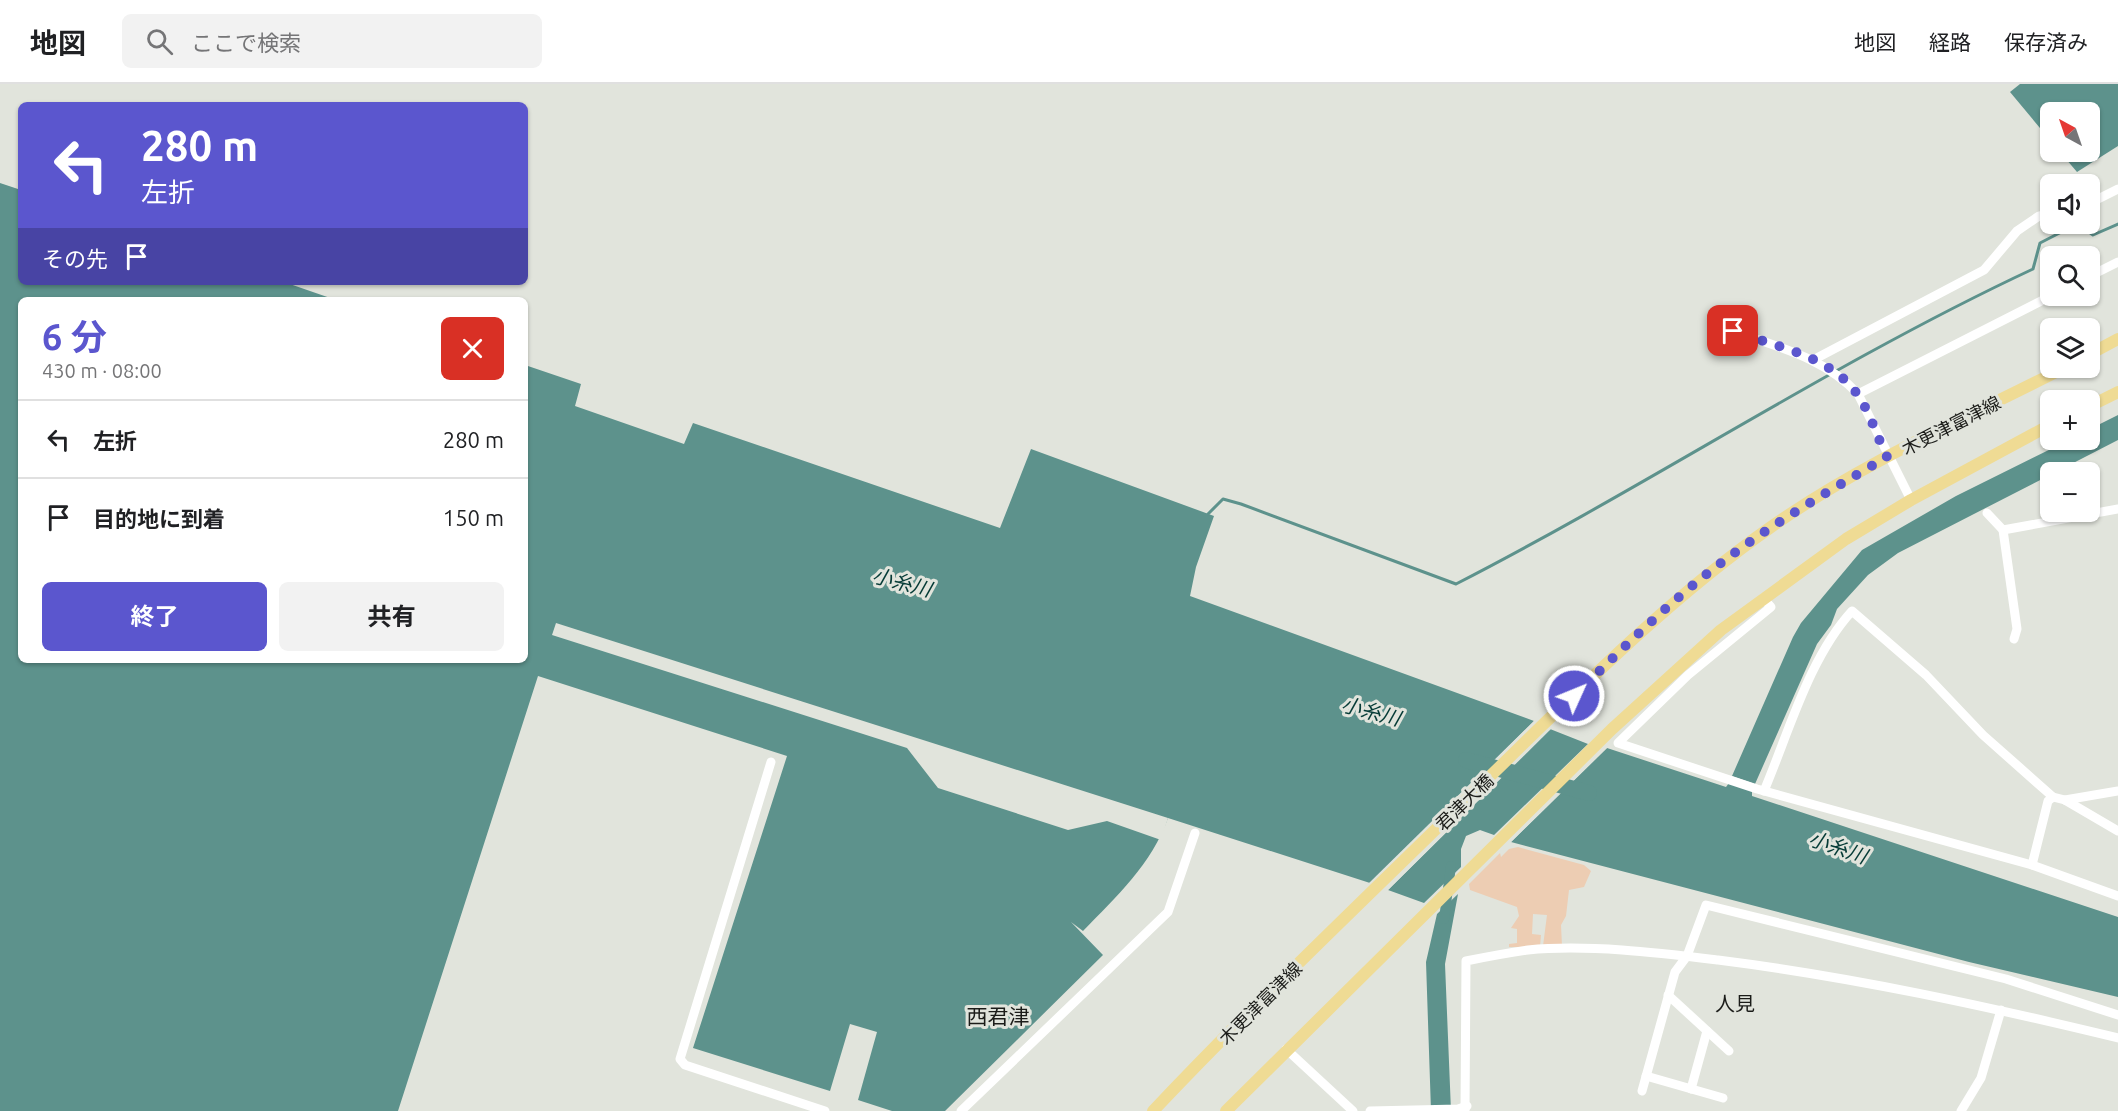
<!DOCTYPE html>
<html lang="ja">
<meta charset="utf-8">
<style>
body{margin:0;font-family:Ubuntu,"Noto Sans JP",sans-serif;background:#f2f2f2;color:#202124;height:100vh;display:flex;flex-direction:column;font-size:22px;white-space:nowrap}
*{box-sizing:border-box;margin:0}
p{font-size:20px;color:#757577}
.icon{flex:none;width:33px;height:33px;fill:none;stroke:currentColor;stroke-width:2;stroke-linecap:round;stroke-linejoin:round}
.map{position:relative;flex:1;overflow:hidden}
.panel{position:absolute;left:18px;top:213px;width:510px;height:366px;display:flex;flex-direction:column;background:#fff;border-radius:9px;box-shadow:0 2px 4px #0004}
.panel>*{flex:none}
.hud{position:absolute;left:18px;top:18px;width:510px;height:183px;border-radius:9px;box-shadow:0 2px 4px #0004;background:#5b56ce;color:#fff;overflow:hidden}
.needle{width:39px;rotate:320deg}
.tools{position:absolute;left:2040px;top:18px;display:grid;gap:12px}
.tools a{display:grid;place-items:center;width:60px;height:60px;border-radius:9px;background:#fff;box-shadow:0 2px 4px #0004;font-size:30px}
.pin{position:absolute;display:grid;place-items:center;width:51px;height:51px;color:#fff;margin:-26px;border-radius:12px;box-shadow:0 3px 9px #0006}
.me{position:absolute;width:66px;margin:-33px;rotate:46deg;stroke-linejoin:round;filter:drop-shadow(0 0 4px #0008)}
.turn{display:flex;align-items:center;gap:21px;height:126px;padding:0 24px;font-size:27px}
.turn .icon{width:78px;height:78px;stroke-width:2.5}
.turn b{display:block;font-size:42px;line-height:51px}
.then{display:flex;align-items:center;height:57px;padding:0 24px;background:#0003;gap:12px;font-size:22px}
.round{display:grid;place-items:center;flex:none;width:63px;height:63px;border-radius:9px;background:#f2f2f2}
.headline{display:flex;align-items:center;justify-content:space-between;height:102px;padding:0 24px}
h1{font-size:36px;font-weight:700;line-height:45px;color:#5b56ce}
.primary-button{display:flex;gap:12px;margin-top:auto;padding:12px 24px}
.primary-button a{flex:1;height:69px;border-radius:9px;background:#5b56ce;color:#fff;font-size:24px;font-weight:700;line-height:69px;text-align:center}
.primary-button a+a{background:#f2f2f2;color:#202124}
ul{padding:0;list-style:none}
li{display:flex;align-items:center;gap:18px;height:78px;padding:0 24px;border-top:2px solid #e0e0e0}
li div{flex:1}
li b{display:block;font-size:22px}
li em{font-style:normal}
header{display:flex;align-items:center;gap:36px;box-sizing:border-box;height:84px;padding:0 30px;background:#fff;border-bottom:2px solid #e0e0e0}
header strong{font-size:28px}
nav{display:flex;gap:33px;margin-inline-start:auto;font-size:21px}
.search{width:420px;height:54px;background:#f2f2f2;display:flex;align-items:center;gap:15px;box-sizing:border-box;padding:0 21px;border-radius:9px;color:#757577;font-size:22px}
.map>svg:first-child{display:block}
.green{fill:#edcdb3}
.water{fill:#5d928c}
.pier{fill:#e1e4dc}
.lines{fill:none;stroke-linecap:round;stroke-linejoin:round}
.stream{stroke:#5d928c;stroke-width:3}
.canal{stroke:#5d928c;stroke-width:10}
.river{stroke:#5d928c;stroke-width:16}
.minor{stroke:#fff;stroke-width:9}
.major{stroke:#efdb94;stroke-width:12}
.route{stroke:#5b56ce;stroke-width:10;stroke-dasharray:0 18}
.labels{text-anchor:middle;dominant-baseline:central;stroke-width:6;stroke-linejoin:round;paint-order:stroke}
.street-label{font-size:18px;fill:#1b1c19;stroke:#e1e4dc}
.water-label{font-size:20px;font-style:italic;fill:#053b36;stroke:#e1e4dc}
.neighbourhood-label{font-size:20px;fill:#1b1c19;stroke:#e1e4dc}
.quarter-label{font-size:21px;fill:#1b1c19;stroke:#e1e4dc}
</style>
<header>
<strong>地図</strong>
<div class="search"><svg class="icon" aria-label="search" viewBox="0 0 24 24"><circle cx="10" cy="10" r="6"/><path d="M15 15l6 6"/></svg>ここで検索</div>
<nav><a>地図</a><a>経路</a><a>保存済み</a></nav>
</header>
<div class="map">
<svg width="2118" height="1027" viewBox="0 0 2118 1027">
<rect width="100%" height="100%" fill="#e1e4dc"/>
<path class="green" d="M1518,763L1584,781L1591,787L1584,803L1569,806L1566,832L1561,841L1562,862H1543L1547,831L1533,830L1532,850L1541,851L1540,863H1509V860L1517,859V845L1511,844L1519,832L1517,823L1470,806L1469,800L1500,769L1501,773L1509,765Z"/>
<g class="water">
<path d="M2020,0H2118V62L2077,88L2060,68H2090V28H2050V56L2010,8Z"/>
<path d="M0,99L21,106V198H284L336,216H21V576H525V281L581,300L575,322L684,360L693,339L1000,444L1031,365L1214,432L1196,483L1190,512L1534,637L1370,799L1168,734C1152,780 1116,813 1083,847L1071,838L1103,871L945,1027H892L858,1016L877,948L850,940L830,1007L693,964L787,672L538,592L398,1027H0Z"/>
<path d="M2118,331V356L1898,469L1868,491L1837,525L1831,541L1817,560L1755,700L1732,692L1793,553L1801,539L1862,466L1956,412L2069,356H2090V345Z"/>
<path d="M1550,645L1588,660L1494,751L1480,746L1466,752L1461,765V783L1424,819L1388,806Z"/>
<path d="M1607,664L1726,703L1729,699L1752,706V712L2118,833V913L1969,878L1511,758Z"/>
<path d="M1458,810L1445,880L1451,1027H1431L1426,878L1437,830Z"/>
</g>
<g class="pier">
<path d="M556,539L1168,734L1161,756L1107,737L1068,746L938,704L907,664L552,551Z"/>
<path d="M1536,635V639L1370,802L1367,801Z"/>
<path d="M1548,643H1553L1386,808L1385,804Z"/>
<path d="M1605,662H1609L1509,760V756Z"/>
</g>
<g class="lines">
<g class="stream">
<path d="M2078,140L2093,151L2118,140"/>
<path d="M1208,430L1223,415L1241,420L1456,500C1651,400 1834,278 2033,185L2040,159L2077,140"/>
</g>
<path class="canal" d="M1444,835L1451,782"/>
<path class="river" d="M1466,676L1589,709"/>
<g class="minor">
<path d="M2090,119L2118,105"/>
<path d="M2090,192L2118,178"/>
<path d="M1733,247C1778,263 1825,274 1858,310L1911,416"/>
<path d="M1813,276L1984,186L2017,147L2039,132L2050,129"/>
<path d="M1858,310L2051,212"/>
<path d="M1987,429L2003,446L2118,425"/>
<path d="M2003,446L2017,545L2014,555"/>
<path d="M1763,514L1771,523L1688,591L1618,659L1757,705L2032,781L2118,812"/>
<path d="M771,678L680,975L685,981L825,1027"/>
<path d="M1764,707C1789,648 1809,574 1852,527L1926,591L1983,651L2053,713L2065,716L2118,747"/>
<path d="M2065,716L2118,707"/>
<path d="M2032,781L2048,717L2053,713"/>
<path d="M1668,911L1729,967"/>
<path d="M1286,965L1353,1027"/>
<path d="M1646,992L1723,1014"/>
<path d="M1691,1005L1707,947"/>
<path d="M1642,1007L1675,888L1687,872L1706,821L2006,895L2118,931"/>
<path d="M961,1027L1168,828L1195,749"/>
<path d="M1370,1027L1458,1025L1467,1022"/>
<path d="M1465,1027L1466,877C1486,873 1507,869 1528,866C1587,860 1660,869 1718,876C1853,893 1986,922 2118,954"/>
<path d="M1961,1027L1981,994L2001,926"/>
</g>
<g class="major">
<path d="M2090,270L2118,255"/>
<path d="M2090,322L2118,308"/>
<path d="M1153,1027C1258,916 1369,811 1478,704C1572,613 1664,518 1771,443C1862,379 1966,334 2064,284"/>
<path d="M1226,1027L1612,645L1721,546L1846,455L1911,416L2050,341"/>
</g>
</g>
<g class="lines">
<path class="route" d="M1574,612C1620,567 1666,521 1717,482C1770,441 1829,407 1887,373C1877,353 1870,328 1857,310C1831,272 1774,262 1733,247"/>
</g>
<g class="labels">
<g class="street-label">
<text transform="translate(1951 341) rotate(-27)">木更津富津線</text>
<text transform="translate(1464 718) rotate(-44)">君津大橋</text>
<text transform="translate(1260 919) rotate(-45)">木更津富津線</text>
</g>
<g class="water-label">
<text transform="translate(902 498) rotate(15)">小糸川</text>
<text transform="translate(1371 627) rotate(15)">小糸川</text>
<text transform="translate(1838 763) rotate(19)">小糸川</text>
</g>
<g class="neighbourhood-label">
<text x="1735" y="919">人見</text>
</g>
<g class="quarter-label">
<text x="998" y="932">西君津</text>
</g>
</g>
</svg>
<div class="tools">
<a><svg class="needle" viewBox="-14 -14 28 28"><path d="M0-13l5 13h-10z" fill="#e53935"/><path d="M0 13l5-13h-10z" fill="#757577"/></svg></a>
<a><svg class="icon" aria-label="sound" viewBox="0 0 24 24"><path d="M4 9h4l5-4v14l-5-4H4zM17 9q2 3 0 6"/></svg></a>
<a><svg class="icon" aria-label="search" viewBox="0 0 24 24"><circle cx="10" cy="10" r="6"/><path d="M15 15l6 6"/></svg></a>
<a><svg class="icon" aria-label="layers" viewBox="0 0 24 24"><path d="M12 4l9 5-9 5-9-5zM3 14l9 5 9-5"/></svg></a>
<a>+</a>
<a>−</a>
</div>
<div class="pin" style="left:1733px;top:247px;background:#d93025"><svg class="icon" aria-label="arrive" viewBox="0 0 24 24"><path d="M6 21V4h12l-3 4 3 4H6"/></svg></div>
<svg class="me" style="left:1574px;top:612px" viewBox="-20 -20 40 40"><circle r="17" fill="#5b56ce" stroke="#fff" stroke-width="3"/><path d="M0-11L8 9 0 5-8 9z" fill="#fff"/></svg>
<div class="hud">
<div class="turn"><svg class="icon" aria-label="left" viewBox="0 0 24 24"><path d="M17 20v-9H6M10 6l-5 5 5 5"/></svg><div><b>280 m</b>左折</div></div>
<div class="then">その先<svg class="icon" aria-label="arrive" viewBox="0 0 24 24"><path d="M6 21V4h12l-3 4 3 4H6"/></svg></div>
</div>
<section class="panel">
<div class="headline"><div><h1>6 分</h1><p>430 m · 08:00</p></div><a class="round" style="background:#d93025;color:#fff"><svg class="icon" aria-label="close" viewBox="0 0 24 24"><path d="M6 6l12 12M18 6L6 18"/></svg></a></div>
<ul>
<li><svg class="icon" aria-label="left" viewBox="0 0 24 24"><path d="M17 20v-9H6M10 6l-5 5 5 5"/></svg><div><b>左折</b></div><em>280 m</em></li>
<li><svg class="icon" aria-label="arrive" viewBox="0 0 24 24"><path d="M6 21V4h12l-3 4 3 4H6"/></svg><div><b>目的地に到着</b></div><em>150 m</em></li>
</ul>
<div class="primary-button"><a>終了</a><a>共有</a></div>
</section>
</div>
